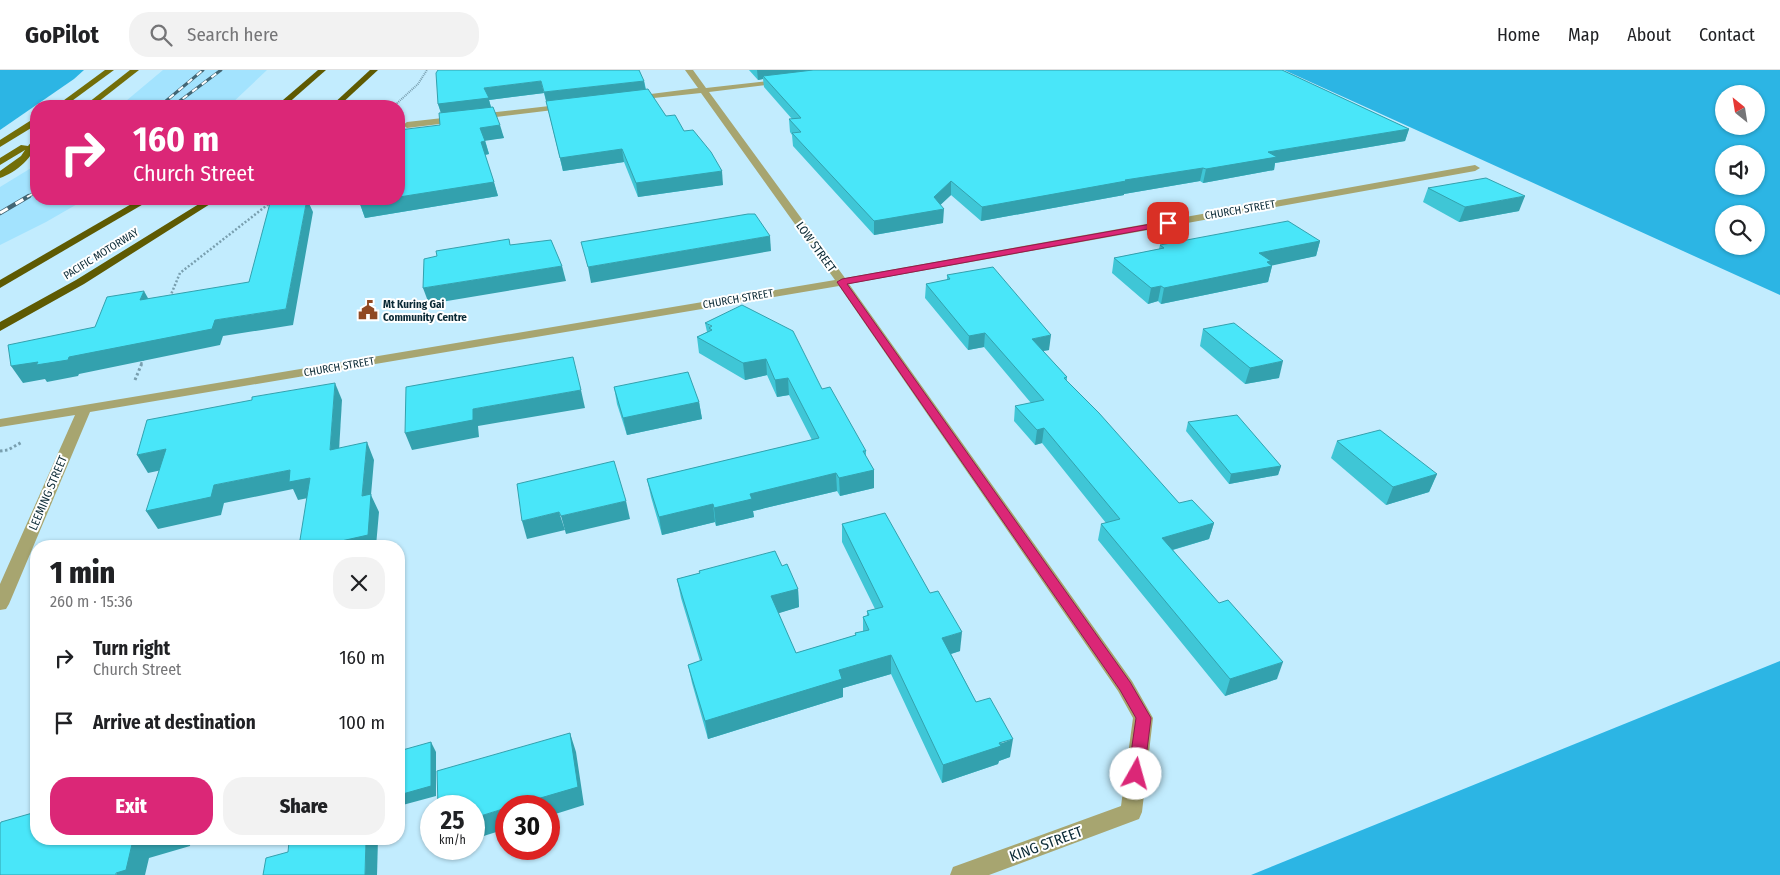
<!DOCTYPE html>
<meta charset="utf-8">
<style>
body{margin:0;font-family:"Fira Sans Condensed",sans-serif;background:#f2f2f2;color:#202124;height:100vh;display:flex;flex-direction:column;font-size:19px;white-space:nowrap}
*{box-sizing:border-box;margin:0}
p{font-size:16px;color:#757577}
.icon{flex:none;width:28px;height:28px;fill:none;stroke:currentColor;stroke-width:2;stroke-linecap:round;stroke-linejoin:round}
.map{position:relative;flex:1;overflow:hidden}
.side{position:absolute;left:30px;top:470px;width:375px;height:305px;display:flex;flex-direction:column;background:#fff;border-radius:20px;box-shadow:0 1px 4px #0004}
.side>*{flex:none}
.banner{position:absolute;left:30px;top:30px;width:375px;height:105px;border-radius:20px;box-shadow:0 1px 4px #0004;background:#db2777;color:#fff;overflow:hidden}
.needle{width:32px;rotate:330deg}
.fabs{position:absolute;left:1715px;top:15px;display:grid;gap:10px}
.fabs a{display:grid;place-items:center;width:50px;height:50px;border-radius:50%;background:#fff;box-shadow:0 1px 4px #0004;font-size:25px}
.speed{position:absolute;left:420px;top:725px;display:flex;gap:10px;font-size:25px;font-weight:700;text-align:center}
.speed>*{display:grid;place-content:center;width:65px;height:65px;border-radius:50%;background:#fff;box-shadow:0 1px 4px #0004;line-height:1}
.speed small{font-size:12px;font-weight:400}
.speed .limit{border:8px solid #d22;background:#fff;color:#111}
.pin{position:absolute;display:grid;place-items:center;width:42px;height:42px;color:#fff;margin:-21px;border-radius:10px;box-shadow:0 2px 8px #0006}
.me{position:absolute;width:55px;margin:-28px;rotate:7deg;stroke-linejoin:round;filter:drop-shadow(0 0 4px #0008)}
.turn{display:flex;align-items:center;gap:18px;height:105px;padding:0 20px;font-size:22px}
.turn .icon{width:65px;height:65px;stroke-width:2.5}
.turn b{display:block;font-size:35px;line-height:42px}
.round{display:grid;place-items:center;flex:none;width:52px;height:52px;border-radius:20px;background:#f2f2f2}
.head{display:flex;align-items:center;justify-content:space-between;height:85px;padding:0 20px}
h1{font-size:30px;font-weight:800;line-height:38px}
.primary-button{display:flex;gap:10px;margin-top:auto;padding:10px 20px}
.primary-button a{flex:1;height:58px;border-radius:20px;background:#db2777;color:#fff;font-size:20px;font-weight:800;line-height:58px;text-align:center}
.primary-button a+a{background:#f2f2f2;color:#202124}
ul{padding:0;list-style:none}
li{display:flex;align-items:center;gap:15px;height:65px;padding:0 20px}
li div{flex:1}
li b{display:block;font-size:19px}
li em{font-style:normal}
header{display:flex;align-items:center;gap:30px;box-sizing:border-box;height:70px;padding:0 25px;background:#fff;border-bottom:1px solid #e0e0e0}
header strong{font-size:24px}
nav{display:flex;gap:28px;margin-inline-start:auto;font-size:18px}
.search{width:350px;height:45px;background:#f2f2f2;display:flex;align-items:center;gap:12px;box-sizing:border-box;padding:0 18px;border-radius:20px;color:#757577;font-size:19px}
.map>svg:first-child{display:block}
.built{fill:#a3e3fe}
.forest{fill:#2cb5e4;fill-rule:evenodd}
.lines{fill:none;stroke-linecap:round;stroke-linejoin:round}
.path-far2{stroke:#799faf;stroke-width:2;stroke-dasharray:1 1;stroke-linecap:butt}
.path-far1{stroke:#799faf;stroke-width:2.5;stroke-dasharray:2 2;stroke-linecap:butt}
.path{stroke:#799faf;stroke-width:3;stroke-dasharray:2.5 2.5;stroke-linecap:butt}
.minor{fill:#a7a570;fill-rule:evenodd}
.major{fill:#726e08;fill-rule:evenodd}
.highway{fill:#5e5a02;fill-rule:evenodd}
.rail-far1-casing{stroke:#436573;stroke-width:3}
.rail-casing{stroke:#436573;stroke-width:4.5}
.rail-far1{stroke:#fff;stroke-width:2;stroke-dasharray:6;stroke-linecap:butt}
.rail{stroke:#fff;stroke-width:3;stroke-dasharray:9;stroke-linecap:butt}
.wall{fill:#3fc6d6}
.shaded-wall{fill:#33a1ae}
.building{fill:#49e6f9;stroke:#33a1ae}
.route{fill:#db2777;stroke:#8e194d}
.labels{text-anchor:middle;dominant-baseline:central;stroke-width:4;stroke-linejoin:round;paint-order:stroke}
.far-street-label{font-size:11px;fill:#0a2935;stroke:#fff}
.far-poi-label{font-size:11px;font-weight:bold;fill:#0a2935;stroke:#fff;text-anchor:start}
.street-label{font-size:12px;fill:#0a2935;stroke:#fff}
.near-street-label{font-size:15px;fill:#0a2935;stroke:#fff}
</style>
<header>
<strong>GoPilot</strong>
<div class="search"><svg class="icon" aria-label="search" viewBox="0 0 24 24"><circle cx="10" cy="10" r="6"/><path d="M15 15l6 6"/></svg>Search here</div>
<nav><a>Home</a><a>Map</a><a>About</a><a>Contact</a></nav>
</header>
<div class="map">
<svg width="1780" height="805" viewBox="0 0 1780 805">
<rect width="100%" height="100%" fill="#c2ecfe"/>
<g class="built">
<path d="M163,0H267L229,36H120Z"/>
<path d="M36,95V129H86L46,152L0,175V117Z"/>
</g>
<g class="forest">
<path d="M0,0H84L74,9L0,60Z"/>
<path d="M1284,0H1780V225ZM1724,24H1756V56H1724ZM1724,84H1756V116H1724ZM1724,144H1756V176H1724Z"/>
<path d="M1780,591V805H1251L1320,777Z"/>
</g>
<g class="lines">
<path class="path-far2" d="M394,36L418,14L427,0"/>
<g class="path-far1">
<path d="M170,227L180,203L275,129"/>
<path d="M141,294L144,288"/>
</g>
<g class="path">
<path d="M135,310L142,293"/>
<path d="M0,381L8,380L22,372"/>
</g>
<g class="minor">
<path d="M685,0H693L706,18L786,9V13H783L709,22L845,208L1475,95L1480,98L1475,101L849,214L1132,611L1153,648L1142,742L1139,749L989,805H950L953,797L1121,736L1133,648L1118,621L839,216L90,342L9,534L6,539L0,540V514L75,345L0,357V349L835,210L701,23L635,30L631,28L635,26L698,18Z"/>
<path d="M567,34L571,36L570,38L407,58L403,55L407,52Z"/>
</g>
<g class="major">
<path d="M105,0H114L65,36H56Z"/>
<path d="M130,0H139L93,36H84Z"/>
<path d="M33,49H36V55L0,77V70Z"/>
<path d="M36,69C37,86 15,103 0,108V101L21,86L25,80L0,95V88L21,75L28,76L33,70Z"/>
</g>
<g class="highway">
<path d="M318,0H326L285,36H276Z"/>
<path d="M370,0H378L339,36H331Z"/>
<path d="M140,129H152L0,218V210Z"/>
<path d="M207,129H218L84,214L0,261V252L76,210Z"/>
</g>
<defs>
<g id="rail-far1">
<path d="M160,36L203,0"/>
<path d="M173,36L221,0"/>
<path d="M27,127L36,122"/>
</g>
<path id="rail" d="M0,143L29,126"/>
</defs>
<use href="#rail-far1" class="rail-far1-casing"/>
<use href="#rail" class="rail-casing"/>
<use href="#rail-far1" class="rail-far1"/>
<use href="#rail" class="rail"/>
</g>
<g class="wall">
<path d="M749,0H1282L1409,59L1405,71L1275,93L1274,100L1203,113L1200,111L1124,124V125L981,151L951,125L940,135L943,153L874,165L793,76L792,65L790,62L789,49H792L764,17L763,9L758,10Z"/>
<path d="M644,11L646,19L666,46L684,61L723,115L638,127L624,92L563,101L544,23L489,30L491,37L504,68L485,70L489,84L485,85L498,126L365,148L360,134L440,55L441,43L438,34Z"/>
<path d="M1428,118L1519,141L1459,152L1423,132Z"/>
<path d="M1320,171L1316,186L1271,195L1272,196L1268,212L1161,234L1158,231L1148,234L1112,203L1114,188L1159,179L1160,175Z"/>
<path d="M947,205L1049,280L1043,281L1067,307V311L1179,433L1214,453L1209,469L1173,480L1277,609L1225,626L1098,470L1101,454L1106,453L1042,373L1035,375L1014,351L1015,336L1031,333L984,277L968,280L925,228L926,214L947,210Z"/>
<path d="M705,253L822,319L866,381V387L874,400V418L840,426L837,421L753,441L754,447L716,456L715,452L662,465L651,427L647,409L812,370L789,325L777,327L767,305L745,310L699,283L697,267L707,262Z"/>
<path d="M1203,259L1279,308L1245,314L1200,276Z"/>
<path d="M614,317L699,332L702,349L627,365L617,334Z"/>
<path d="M1188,352L1281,396L1278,405L1229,414L1186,361Z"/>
<path d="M1337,371L1437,404L1429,422L1386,435L1331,388Z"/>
<path d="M842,454L960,581L951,584L976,632L1010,687L999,691L998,694L942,713L891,604L843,618V627L708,669L692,613L688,595L700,591L681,528L677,509L700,503L699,501L782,496L798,519L799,537L778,543L796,583L856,565L855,563L863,562V547L867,546V541L875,539L842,472Z"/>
</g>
<g class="shaded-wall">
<path d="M757,0H845L763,6V9L758,10Z"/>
<path d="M541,11L544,23L489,30L492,41L442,46L438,34L484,18Z"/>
<path d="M644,11L646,23L547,34L544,22Z"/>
<path d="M500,55L504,68L484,71L480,58Z"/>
<path d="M1409,59L1405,71L1275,93L1274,100L1203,113L1206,99L1268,82Z"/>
<path d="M485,71L489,84L484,85L481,72Z"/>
<path d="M622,79L624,92L563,101L560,88Z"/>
<path d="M1203,98L1200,111L1124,124V125L981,151L982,137L1125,110Z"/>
<path d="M722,101L723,115L638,127L636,113Z"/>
<path d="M951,111V125L934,141L944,139L943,153L874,165V151L934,127Z"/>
<path d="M494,112L498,126L365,148L360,134L389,129H399V127Z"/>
<path d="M1525,126L1519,141L1459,152L1465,137Z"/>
<path d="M307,129L313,142L293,255L223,266L220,275L79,304L78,306L47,312L45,309L23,313L11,296L215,250L286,239Z"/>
<path d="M770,166L771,181L591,213L588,197Z"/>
<path d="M1320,171L1316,186L1270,196H1272L1268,212L1161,234L1164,218L1259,183Z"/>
<path d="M562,196L566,211L429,234L423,218Z"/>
<path d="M1161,216L1158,231L1148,234L1151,218Z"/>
<path d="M144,221L153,237L140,230Z"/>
<path d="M985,263L984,277L968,280L969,266Z"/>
<path d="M1051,265L1049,280L1030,283L1032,269Z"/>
<path d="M766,289L767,305L745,310L743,293Z"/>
<path d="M1283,291L1279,308L1245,314L1250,298Z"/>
<path d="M788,308L789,325L777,327L775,310Z"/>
<path d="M335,313L342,330L338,398L330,380Z"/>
<path d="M581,320L585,338L478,356L479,367L412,380L405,363L473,339Z"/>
<path d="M699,332L702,349L627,365L623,348Z"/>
<path d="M1044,358L1042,373L1035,375L1037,360Z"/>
<path d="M367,372L374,390L371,425L379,442L376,476H319L362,426Z"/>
<path d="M166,379L176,397L148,403L137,385Z"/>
<path d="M1281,396L1278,405L1229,414L1231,404Z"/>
<path d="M290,400L310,408L318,426L298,430L293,419L224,433L221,445L158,459L146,441L214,415Z"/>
<path d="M874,400V418L840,426L839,408Z"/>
<path d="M836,403L837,421L753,441L754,447L716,456L714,438L750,424Z"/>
<path d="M1437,404L1429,422L1386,435L1393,417Z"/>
<path d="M626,431L630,449L566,464L561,446Z"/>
<path d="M713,434L715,452L662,465L659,447Z"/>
<path d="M559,442L565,460L527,469L522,451Z"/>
<path d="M1214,453L1209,469L1158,484L1162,468Z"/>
<path d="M160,471L164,476H159Z"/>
<path d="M798,519L799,537L773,545L771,526Z"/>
<path d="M962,562L960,581L941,587L942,568Z"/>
<path d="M891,585V604L843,618V627L708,669L705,651L839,600Z"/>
<path d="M1283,592L1277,609L1225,626L1230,609Z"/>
<path d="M570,663L576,682L584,735L549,746V736H513Z"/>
<path d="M1013,669L1010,687L999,691L998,694L942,713L943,695Z"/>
<path d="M431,672L436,682V726L399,736V725Z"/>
<path d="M506,738V759L474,769V748Z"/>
<path d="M138,769H191L190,776L149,788L145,805H116L133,770Z"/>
<path d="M366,769H378L377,805H365Z"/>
</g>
<g class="building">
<path d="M438,0H639L644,11L544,22L541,11L484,18L489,28L438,34L436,3Z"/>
<path d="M813,0H1282L1409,59L1268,82L1277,87L1206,99L1203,98L1125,110L1126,111L982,137L951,111L934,127L944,139L874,151L792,63L801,62L789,49L801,48L763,6Z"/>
<path d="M648,19L666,46L675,45L684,61L693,60L711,82L722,101L636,113L622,79L560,88L546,31Z"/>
<path d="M493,37L500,55L480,58L485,71L481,72L494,112L399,127V60L440,55L439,43Z"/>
<path d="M1486,108L1525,126L1465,137L1428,118Z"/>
<path d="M299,129H307L286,239L215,250L212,259L69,287L68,290L36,295L38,292L11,296L8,275L95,257L107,227L144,221L140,230L249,212L270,133Z"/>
<path d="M359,129H389L360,134Z"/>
<path d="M748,144H755L770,166L588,197L581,172Z"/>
<path d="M1288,151L1320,171L1259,183L1271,191L1267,192L1272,196L1164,218L1161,216L1151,218L1114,188L1164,178L1160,175Z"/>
<path d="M509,169L510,175L551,170L562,196L423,218L424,189L437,186L436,181Z"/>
<path d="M993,197L1051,265L1032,269L1067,307L1064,308L1099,343L1179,433L1192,430L1214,453L1162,468L1219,533L1228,530L1283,592L1230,609L1101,454L1120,449L1044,358L1037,360L1015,336L1044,330L985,263L969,266L926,214L950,209L947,205Z"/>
<path d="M742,235L793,261L822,319L830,317L866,381H863L874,400L839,408L836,403L750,424L752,429L714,438L713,434L659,447L647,409L819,368L788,308L775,310L766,289L743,293L697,267L712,260L709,258L712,256L705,253Z"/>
<path d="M1234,253L1283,291L1250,298L1203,259Z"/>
<path d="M573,287L581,320L473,339V350L405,363L406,317Z"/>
<path d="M688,302L699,332L623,348L614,317Z"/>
<path d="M335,313L330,380L367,372L362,426L371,424L368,465L319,476H299L310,408L289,412L290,400L214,415L211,427L146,441L166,379L137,385L147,350L252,330V327Z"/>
<path d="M1237,345L1281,396L1231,404L1188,352Z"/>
<path d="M1380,360L1437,404L1393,417L1337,371Z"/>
<path d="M614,391L626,431L561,446L559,442L522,451L517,414Z"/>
<path d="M885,443L930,523L938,521L962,562L942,568L976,632L990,628L1013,669L999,673L1001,676L943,695L891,585L839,600L842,609L705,651L688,595L702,590L677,509L700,503L699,501L775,481L782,496L787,494L798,519L771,526L796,583L856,565L855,563L869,560L863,547L869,545L867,541L883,537L842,454Z"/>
<path d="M160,471L159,476H133Z"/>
<path d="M570,663L578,717L513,736H506V738L474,748V736H438L437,701Z"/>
<path d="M431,672V716L399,725V681Z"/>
<path d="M36,742V769H138L133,770L126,800L116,803V805H0V754L1,752Z"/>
<path d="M300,769H366L365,805H263L266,788L288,782L289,772Z"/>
</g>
<path class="route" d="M1168,151L1172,153L1170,155L847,214L1130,612L1151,648L1144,704L1142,709L1136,711L1130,709L1128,704L1136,648L1120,620L837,212L842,209Z"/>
<defs>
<symbol id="civic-bare" viewBox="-9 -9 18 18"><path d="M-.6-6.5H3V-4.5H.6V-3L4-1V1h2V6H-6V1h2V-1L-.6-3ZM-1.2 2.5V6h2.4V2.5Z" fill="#904923" stroke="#fff" stroke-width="2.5" paint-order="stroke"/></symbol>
</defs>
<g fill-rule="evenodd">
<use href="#civic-bare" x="354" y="226" width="28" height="28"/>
</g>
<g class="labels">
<g class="far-street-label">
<text transform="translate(1240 140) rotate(-10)">CHURCH STREET</text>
<text transform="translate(101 184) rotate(-32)">PACIFIC MOTORWAY</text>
<text transform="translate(738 229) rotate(-10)">CHURCH STREET</text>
<text transform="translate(339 297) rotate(-10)">CHURCH STREET</text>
</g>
<g class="far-poi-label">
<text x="383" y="234">Mt Kuring Gai<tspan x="383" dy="13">Community Centre</tspan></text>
</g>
<g class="street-label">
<text transform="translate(816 177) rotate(54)">LOW STREET</text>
<text transform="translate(48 423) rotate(-67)">LEEMING STREET</text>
</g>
<g class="near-street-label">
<text transform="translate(1046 774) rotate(-20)">KING STREET</text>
</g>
</g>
</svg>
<div class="fabs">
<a><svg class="needle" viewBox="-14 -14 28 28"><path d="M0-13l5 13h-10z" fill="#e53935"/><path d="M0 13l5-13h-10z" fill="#757577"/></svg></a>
<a><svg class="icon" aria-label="sound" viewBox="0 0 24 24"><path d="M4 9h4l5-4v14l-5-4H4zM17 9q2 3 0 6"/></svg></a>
<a><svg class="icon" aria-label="search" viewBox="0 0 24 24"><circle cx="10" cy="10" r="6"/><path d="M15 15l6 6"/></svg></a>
</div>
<div class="speed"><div>25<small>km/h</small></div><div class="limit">30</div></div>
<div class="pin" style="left:1168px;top:153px;background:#d93025"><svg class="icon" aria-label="arrive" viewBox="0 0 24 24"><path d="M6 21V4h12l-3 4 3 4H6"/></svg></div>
<svg class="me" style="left:1136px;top:704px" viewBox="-20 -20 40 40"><circle r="19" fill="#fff"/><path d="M0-13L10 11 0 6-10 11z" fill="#db2777"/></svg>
<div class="banner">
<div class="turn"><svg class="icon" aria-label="right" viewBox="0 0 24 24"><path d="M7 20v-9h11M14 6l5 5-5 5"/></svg><div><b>160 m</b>Church Street</div></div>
</div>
<section class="side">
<div class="head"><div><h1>1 min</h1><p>260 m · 15:36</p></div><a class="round"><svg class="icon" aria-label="close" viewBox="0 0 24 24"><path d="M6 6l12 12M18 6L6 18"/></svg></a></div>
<ul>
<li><svg class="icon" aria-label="right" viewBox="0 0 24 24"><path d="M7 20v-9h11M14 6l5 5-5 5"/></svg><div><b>Turn right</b><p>Church Street</p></div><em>160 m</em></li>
<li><svg class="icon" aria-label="arrive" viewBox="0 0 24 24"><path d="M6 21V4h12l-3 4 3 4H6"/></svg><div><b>Arrive at destination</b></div><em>100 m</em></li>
</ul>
<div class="primary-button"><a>Exit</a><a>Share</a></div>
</section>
</div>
